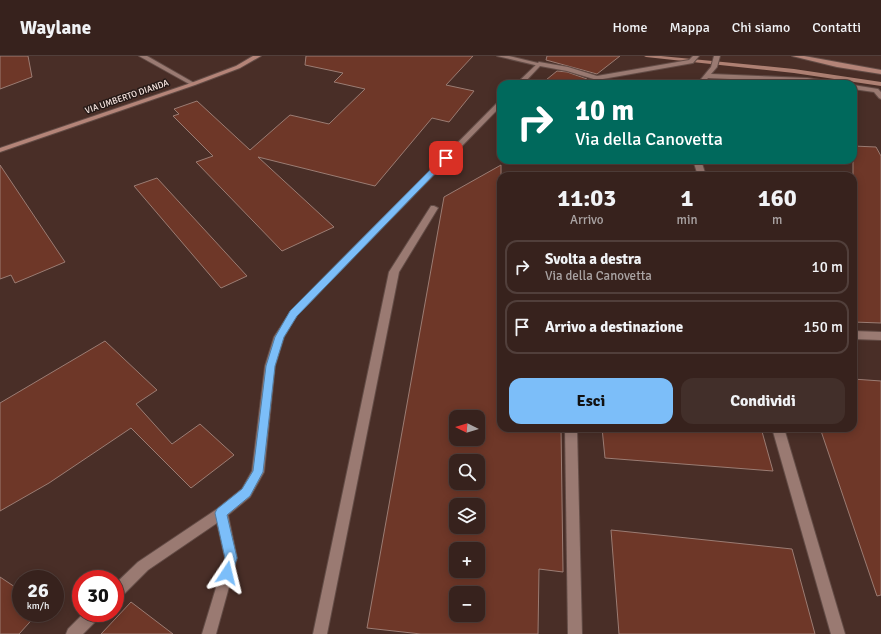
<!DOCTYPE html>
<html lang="it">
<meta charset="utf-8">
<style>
body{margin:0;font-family:Signika,sans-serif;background:#422f2a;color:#f1f3f6;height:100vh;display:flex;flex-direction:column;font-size:15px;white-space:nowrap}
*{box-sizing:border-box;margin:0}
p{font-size:13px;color:#aaa4a4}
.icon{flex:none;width:22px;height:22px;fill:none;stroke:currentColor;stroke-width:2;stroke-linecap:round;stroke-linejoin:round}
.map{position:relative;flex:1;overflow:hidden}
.sheet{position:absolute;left:497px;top:116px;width:360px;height:260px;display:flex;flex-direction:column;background:#37221d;border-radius:12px;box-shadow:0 2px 10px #0003,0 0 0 1px #513f3b}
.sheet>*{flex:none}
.guide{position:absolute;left:497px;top:24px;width:360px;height:84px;border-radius:12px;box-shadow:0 2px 10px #0003,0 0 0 1px #513f3b;background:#00695c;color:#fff;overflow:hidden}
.needle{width:26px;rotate:275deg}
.fabs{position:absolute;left:449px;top:354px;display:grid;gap:8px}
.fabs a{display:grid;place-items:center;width:36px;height:36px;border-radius:8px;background:#37221d;box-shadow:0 2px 10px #0003,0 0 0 1px #513f3b;font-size:20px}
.speed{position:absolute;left:12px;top:514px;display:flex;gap:8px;font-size:20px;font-weight:700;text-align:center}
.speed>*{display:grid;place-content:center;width:52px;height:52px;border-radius:50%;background:#37221d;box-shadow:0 2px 10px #0003,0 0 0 1px #513f3b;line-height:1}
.speed small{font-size:10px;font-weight:400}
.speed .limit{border:6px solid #d22;background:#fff;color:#111}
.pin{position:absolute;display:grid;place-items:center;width:34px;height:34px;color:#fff;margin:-17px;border-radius:8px;box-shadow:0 2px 6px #0006}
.me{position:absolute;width:44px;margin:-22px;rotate:10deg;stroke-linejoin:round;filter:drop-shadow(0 0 3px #0008)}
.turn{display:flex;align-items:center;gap:14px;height:84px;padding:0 12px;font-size:18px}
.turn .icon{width:52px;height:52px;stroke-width:2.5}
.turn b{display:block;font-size:28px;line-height:34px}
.eta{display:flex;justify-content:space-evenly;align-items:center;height:68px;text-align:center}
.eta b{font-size:24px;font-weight:800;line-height:28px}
.cta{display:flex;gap:8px;margin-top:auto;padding:8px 12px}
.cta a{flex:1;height:46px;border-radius:12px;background:#7cbef9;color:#111;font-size:16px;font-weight:800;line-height:46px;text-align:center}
.cta a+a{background:#422f2a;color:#f1f3f6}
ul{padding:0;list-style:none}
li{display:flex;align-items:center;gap:12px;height:54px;margin:0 8px 6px;padding:0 4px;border:2px solid #513f3b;border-radius:12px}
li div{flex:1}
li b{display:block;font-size:15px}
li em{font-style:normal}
header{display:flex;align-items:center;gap:24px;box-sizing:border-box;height:56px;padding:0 20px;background:#37221d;border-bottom:1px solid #513f3b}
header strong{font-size:19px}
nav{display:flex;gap:22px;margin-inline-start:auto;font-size:14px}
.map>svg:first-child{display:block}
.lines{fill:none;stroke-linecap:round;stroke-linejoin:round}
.stream{fill:#ae8073;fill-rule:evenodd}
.building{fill:#6e3728;stroke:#9b7c73;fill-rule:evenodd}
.lane-casing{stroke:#634c46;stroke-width:2}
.street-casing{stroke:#634c46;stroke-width:2}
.secondary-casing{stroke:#634c46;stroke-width:2}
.lane{fill:#9a7a72;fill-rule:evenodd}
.street{fill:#9a7a72;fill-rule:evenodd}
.secondary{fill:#b48478;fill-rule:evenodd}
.route{fill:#7cbef9;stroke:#517ca2}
.labels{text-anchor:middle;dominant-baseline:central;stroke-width:3;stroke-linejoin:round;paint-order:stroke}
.far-street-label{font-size:9px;fill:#f8e6e1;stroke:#261a17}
</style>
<header>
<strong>Waylane</strong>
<nav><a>Home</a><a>Mappa</a><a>Chi siamo</a><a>Contatti</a></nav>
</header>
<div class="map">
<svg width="881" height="578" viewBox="0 0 881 578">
<rect width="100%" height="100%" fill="#492e27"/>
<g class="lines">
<path class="stream" d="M644,0H661L794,13L881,26V30L794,17L646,1Z"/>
</g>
<g class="building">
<path d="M0,0H28L32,21L0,33Z"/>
<path d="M306,0H473L446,29L474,35L449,66L432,62L375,130L258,101L334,171L282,195L196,106L213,100L173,60L179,58L174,53L197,45L250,94L290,59L329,68L365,33L334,26L343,17L305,9Z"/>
<path d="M547,0H620L597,18L546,4Z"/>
<path d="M557,15L567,16L587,23L582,28H541Z"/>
<path d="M853,90L876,91L881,100V267L853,266Z"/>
<path d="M0,109L65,206L15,227L11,219L0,223Z"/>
<path d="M501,109V372H561L563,516L539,513L538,578H421L367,572L444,141ZM456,361H478V383H456ZM456,405H478V427H456ZM456,449H478V471H456ZM456,493H478V515H456ZM456,537H478V559H456Z"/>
<path d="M157,122L247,220L221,232L134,130Z"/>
<path d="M105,285L157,334L136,348L172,388L200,368L234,399L191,432L131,372L49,427L0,455V347Z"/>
<path d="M853,323L881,325V539L877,540L820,372H853Z"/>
<path d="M602,372H761L773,415L605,402Z"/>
<path d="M611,474L792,493L815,578H619Z"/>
<path d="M0,521L21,535V557H38L19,578H0Z"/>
<path d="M131,546L173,578H101Z"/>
</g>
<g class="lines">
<defs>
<g id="lane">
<path d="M497,0H509L542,8L539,10Z"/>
<path d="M431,150H434L438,152L399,216L327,578H313L389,216Z"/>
<path d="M565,372H577L582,578H568Z"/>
</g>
<g id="street">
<path d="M139,0H147L196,28L191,29Z"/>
<path d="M693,0H699L693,7L597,24L567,15L540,10L523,28H516L539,6L568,11L597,20L689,4Z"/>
<path d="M714,0H720L717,11L711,18L807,22L835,26L838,28L708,22L703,28H697L711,11Z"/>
<path d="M853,29L878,33L881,36V43L879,42L874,36L853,33Z"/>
<path d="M501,44V50L297,259L284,281L275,310L264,416L250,441L228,459L237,502L216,578H202L225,502L217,467L148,514L120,542L115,543V528L138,506L217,453L242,433L252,415L265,310L274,281L291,255L499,45Z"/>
<path d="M693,104H701L706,120H698Z"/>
<path d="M853,275L881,276V284L853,283Z"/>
<path d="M772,372H784L845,578H831Z"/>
<path d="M84,557H101L99,562L83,578H66L68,573Z"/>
</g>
<g id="secondary">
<path d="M253,0H261L240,12L195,29L0,96V92L191,27L236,10Z"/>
<path d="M792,0H804L881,14V18L837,11Z"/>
</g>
</defs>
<use href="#lane" class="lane-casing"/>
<use href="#street" class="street-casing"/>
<use href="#secondary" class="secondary-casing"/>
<use href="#lane" class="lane"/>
<use href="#street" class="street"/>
<use href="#secondary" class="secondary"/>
</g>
<path class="route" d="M444,100L450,102L297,260L284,281L275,310L263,416L250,440L227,459L237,502L231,521L227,523L223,521L221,517L225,502L215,457L217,453L242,433L253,415L266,310L275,281L290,255Z"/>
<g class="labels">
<g class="far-street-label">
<text transform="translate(127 41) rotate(-19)">VIA UMBERTO DIANDA</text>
</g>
</g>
</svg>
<div class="fabs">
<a><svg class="needle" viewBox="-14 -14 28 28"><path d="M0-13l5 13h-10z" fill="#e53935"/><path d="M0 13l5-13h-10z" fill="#aaa4a4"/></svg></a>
<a><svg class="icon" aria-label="search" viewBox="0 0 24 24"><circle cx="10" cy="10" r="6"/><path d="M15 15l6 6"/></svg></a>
<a><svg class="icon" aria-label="layers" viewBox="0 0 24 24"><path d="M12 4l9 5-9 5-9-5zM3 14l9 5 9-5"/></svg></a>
<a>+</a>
<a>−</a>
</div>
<div class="speed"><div>26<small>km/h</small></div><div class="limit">30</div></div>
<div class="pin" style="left:446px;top:102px;background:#d93025"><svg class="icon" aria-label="arrive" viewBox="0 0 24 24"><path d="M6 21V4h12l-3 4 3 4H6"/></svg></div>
<svg class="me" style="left:227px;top:517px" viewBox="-20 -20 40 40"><path d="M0-17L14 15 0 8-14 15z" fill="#7cbef9" stroke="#fff" stroke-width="4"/></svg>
<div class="guide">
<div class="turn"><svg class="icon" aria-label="right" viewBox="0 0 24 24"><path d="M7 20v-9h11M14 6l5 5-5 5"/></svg><div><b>10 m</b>Via della Canovetta</div></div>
</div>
<section class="sheet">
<div class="eta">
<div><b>11:03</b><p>Arrivo</p></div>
<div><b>1</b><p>min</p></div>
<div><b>160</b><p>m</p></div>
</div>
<ul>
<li><svg class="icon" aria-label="right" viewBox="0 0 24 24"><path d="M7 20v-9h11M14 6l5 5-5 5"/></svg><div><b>Svolta a destra</b><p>Via della Canovetta</p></div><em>10 m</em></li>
<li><svg class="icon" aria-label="arrive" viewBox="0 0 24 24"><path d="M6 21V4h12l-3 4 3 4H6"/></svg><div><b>Arrivo a destinazione</b></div><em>150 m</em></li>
</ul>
<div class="cta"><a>Esci</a><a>Condividi</a></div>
</section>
</div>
